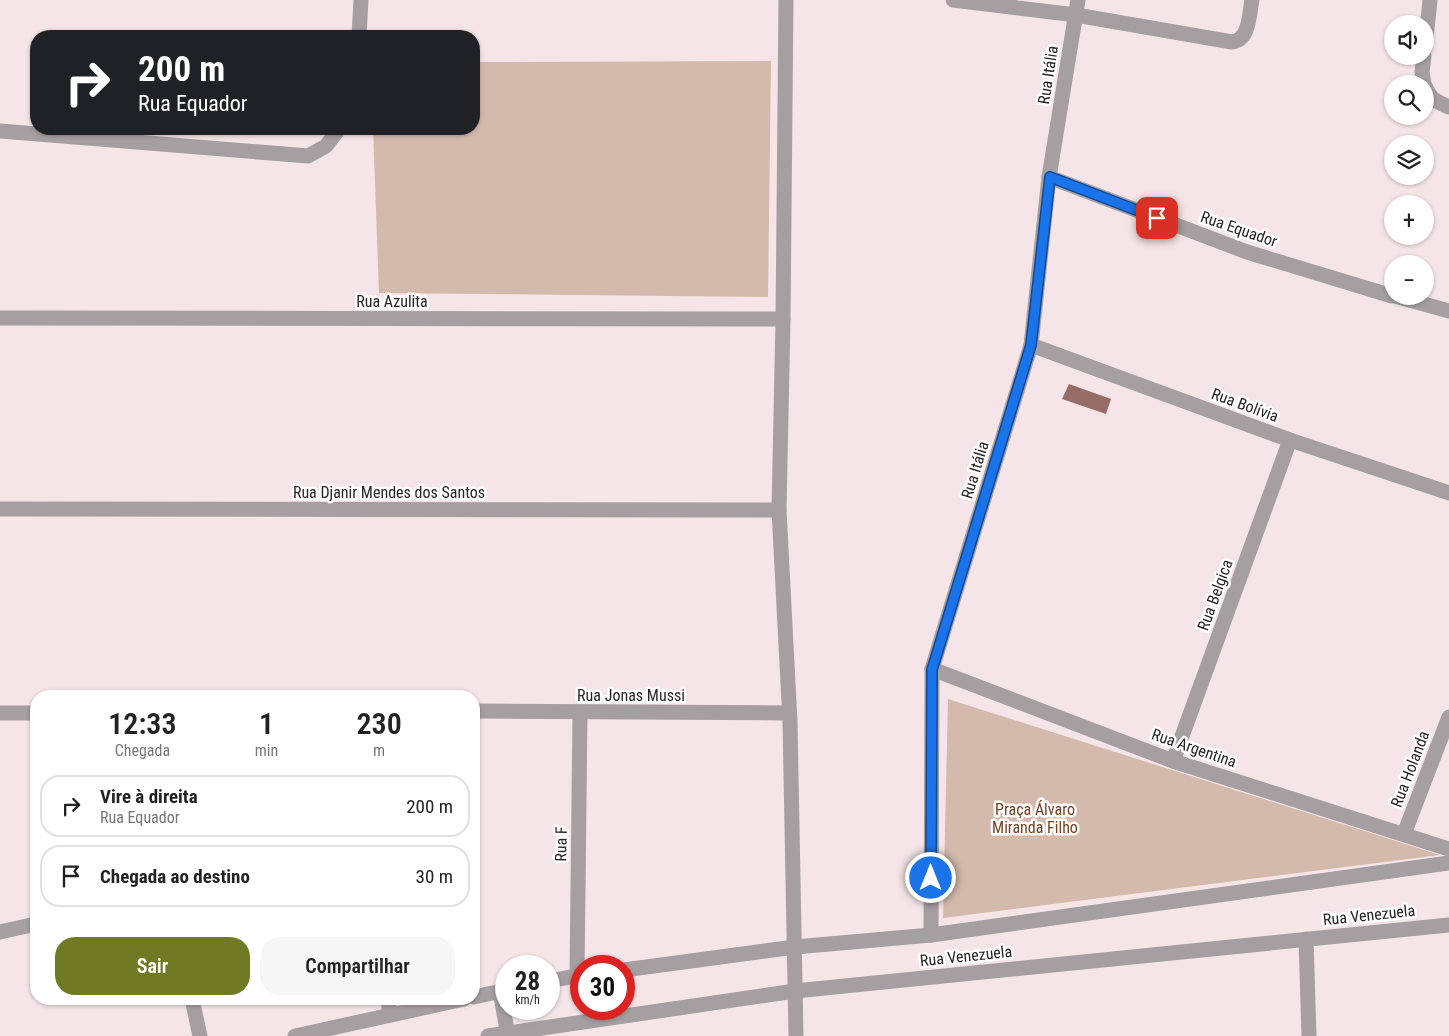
<!DOCTYPE html>
<html lang="pt">
<meta charset="utf-8">
<style>
body{margin:0;font-family:"Roboto Condensed",sans-serif;background:#f6f6f6;color:#222;height:100vh;display:flex;flex-direction:column;font-size:19px;white-space:nowrap}
*{box-sizing:border-box;margin:0}
p{font-size:16px;color:#767676}
.icon{flex:none;width:28px;height:28px;fill:none;stroke:currentColor;stroke-width:2;stroke-linecap:round;stroke-linejoin:round}
.map{position:relative;flex:1;overflow:hidden}
.drawer{position:absolute;left:30px;top:690px;width:450px;height:315px;display:flex;flex-direction:column;background:#fff;border-radius:20px;box-shadow:0 1px 4px #0004}
.drawer>*{flex:none}
.hud{position:absolute;left:30px;top:30px;width:450px;height:105px;border-radius:20px;box-shadow:0 1px 4px #0004;background:#202124;color:#fff;overflow:hidden}
.fabs{position:absolute;left:1384px;top:15px;display:grid;gap:10px}
.fabs a{display:grid;place-items:center;width:50px;height:50px;border-radius:50%;background:#fff;box-shadow:0 1px 4px #0004;font-size:25px}
.speed{position:absolute;left:495px;top:955px;display:flex;gap:10px;font-size:25px;font-weight:700;text-align:center}
.speed>*{display:grid;place-content:center;width:65px;height:65px;border-radius:50%;background:#fff;box-shadow:0 1px 4px #0004;line-height:1}
.speed small{font-size:12px;font-weight:400}
.speed .limit{border:8px solid #d22;background:#fff;color:#111}
.pin{position:absolute;display:grid;place-items:center;width:42px;height:42px;color:#fff;margin:-21px;border-radius:10px;box-shadow:0 2px 8px #0006}
.me{position:absolute;width:55px;margin:-28px;rotate:0deg;stroke-linejoin:round;filter:drop-shadow(0 0 4px #0008)}
.turn{display:flex;align-items:center;gap:18px;height:105px;padding:0 25px;font-size:22px}
.turn .icon{width:65px;height:65px;stroke-width:2.5}
.turn b{display:block;font-size:35px;line-height:42px}
.eta{display:flex;justify-content:space-evenly;align-items:center;height:85px;text-align:center}
.eta b{font-size:30px;font-weight:600;line-height:35px}
.button{display:flex;gap:10px;margin-top:auto;padding:10px 25px}
.button a{flex:1;height:58px;border-radius:20px;background:#707923;color:#fff;font-size:20px;font-weight:600;line-height:58px;text-align:center}
.button a+a{background:#f6f6f6;color:#222}
ul{padding:0;list-style:none}
li{display:flex;align-items:center;gap:15px;height:62px;margin:0 10px 8px;padding:0 15px;border:2px solid #e0e0e0;border-radius:20px}
li div{flex:1}
li b{display:block;font-size:19px}
li em{font-style:normal}
.map>svg:first-child{display:block}
.green{fill:#d4baad}
.building{fill:#966c66}
.lines{fill:none;stroke-linecap:round;stroke-linejoin:round}
.minor{stroke:#a59fa2;stroke-width:15}
.route-casing{stroke:#114b97;stroke-width:12}
.route{stroke:#1a73e8;stroke-width:9}
.labels{text-anchor:middle;dominant-baseline:central;stroke-width:5;stroke-linejoin:round;paint-order:stroke}
.street-label{font-size:16px;fill:#292324;stroke:#fff}
.park-label{font-size:16px;fill:#764122;stroke:#fff}
</style>
<div class="map">
<svg width="1449" height="1036" viewBox="0 0 1449 1036">
<rect width="100%" height="100%" fill="#f6e5e8"/>
<g class="green">
<path d="M771,61L768,297L379,293L373,129H474V62Z"/>
<path d="M948,699L1440,855L943,918Z"/>
</g>
<path class="building" d="M1069,384L1111,399L1106,414L1062,399Z"/>
<g class="lines">
<g class="minor">
<path d="M786,0L783,319L779,510L790,722L796,1036"/>
<path d="M953,0L1076,15L1232,42C1250,40 1249,14 1252,0"/>
<path d="M359,36L361,0"/>
<path d="M1425,48L1430,0"/>
<path d="M1424,84L1422,72L1424,56"/>
<path d="M1425,86C1430,99 1437,102 1449,107"/>
<path d="M0,131L308,156L326,146L339,129"/>
<path d="M1049,177L1247,252L1392,296"/>
<path d="M1395,296L1449,311"/>
<path d="M0,318L783,319"/>
<path d="M1031,345L1290,440L1449,493"/>
<path d="M0,509L779,510"/>
<path d="M932,669L1173,761L1449,849"/>
<path d="M474,711L789,713"/>
<path d="M0,713H36"/>
<path d="M1173,761L1290,440"/>
<path d="M1404,834L1449,717"/>
<path d="M0,932L36,924"/>
<path d="M931,935L932,669L1031,345L1049,177L1078,0"/>
<path d="M1306,939L1309,1036"/>
<path d="M624,970L795,947L931,935L1449,863"/>
<path d="M577,976L580,713"/>
<path d="M549,981L581,975"/>
<path d="M500,991L508,1036"/>
<path d="M474,997L506,990"/>
<path d="M192,999L200,1036"/>
<path d="M389,999V1015"/>
<path d="M295,1036L464,999"/>
<path d="M488,1036L795,991L1449,925"/>
</g>
</g>
<g class="lines">
<defs>
<path id="route" d="M931,878L932,670L1031,345L1050,177L1157,218"/>
</defs>
<use href="#route" class="route-casing"/>
<use href="#route" class="route"/>
</g>
<g class="labels">
<g class="street-label">
<text transform="translate(1048 75) rotate(-81)">Rua Itália</text>
<text transform="translate(1239 229) rotate(19)">Rua Equador</text>
<text x="392" y="301">Rua Azulita</text>
<text transform="translate(1245 405) rotate(20)">Rua Bolívia</text>
<text transform="translate(975 470) rotate(-73)">Rua Itália</text>
<text x="389" y="492">Rua Djanir Mendes dos Santos</text>
<text transform="translate(1215 595) rotate(-70)">Rua Belgica</text>
<text x="631" y="695">Rua Jonas Mussi</text>
<text transform="translate(1194 748) rotate(19)">Rua Argentina</text>
<text transform="translate(1410 769) rotate(-69)">Rua Holanda</text>
<text transform="translate(561 844) rotate(-89)">Rua F</text>
<text transform="translate(1369 915) rotate(-6)">Rua Venezuela</text>
<text transform="translate(966 956) rotate(-6)">Rua Venezuela</text>
</g>
<g class="park-label">
<text x="1035" y="809">Praça Álvaro<tspan x="1035" dy="18">Miranda Filho</tspan></text>
</g>
</g>
</svg>
<div class="fabs">
<a><svg class="icon" aria-label="sound" viewBox="0 0 24 24"><path d="M4 9h4l5-4v14l-5-4H4zM17 9q2 3 0 6"/></svg></a>
<a><svg class="icon" aria-label="search" viewBox="0 0 24 24"><circle cx="10" cy="10" r="6"/><path d="M15 15l6 6"/></svg></a>
<a><svg class="icon" aria-label="layers" viewBox="0 0 24 24"><path d="M12 4l9 5-9 5-9-5zM3 14l9 5 9-5"/></svg></a>
<a>+</a>
<a>−</a>
</div>
<div class="speed"><div>28<small>km/h</small></div><div class="limit">30</div></div>
<div class="pin" style="left:1157px;top:218px;background:#d93025"><svg class="icon" aria-label="arrive" viewBox="0 0 24 24"><path d="M6 21V4h12l-3 4 3 4H6"/></svg></div>
<svg class="me" style="left:931px;top:878px" viewBox="-20 -20 40 40"><circle r="17" fill="#1a73e8" stroke="#fff" stroke-width="3"/><path d="M0-11L8 9 0 5-8 9z" fill="#fff"/></svg>
<div class="hud">
<div class="turn"><svg class="icon" aria-label="right" viewBox="0 0 24 24"><path d="M7 20v-9h11M14 6l5 5-5 5"/></svg><div><b>200 m</b>Rua Equador</div></div>
</div>
<section class="drawer">
<div class="eta">
<div><b>12:33</b><p>Chegada</p></div>
<div><b>1</b><p>min</p></div>
<div><b>230</b><p>m</p></div>
</div>
<ul>
<li><svg class="icon" aria-label="right" viewBox="0 0 24 24"><path d="M7 20v-9h11M14 6l5 5-5 5"/></svg><div><b>Vire à direita</b><p>Rua Equador</p></div><em>200 m</em></li>
<li><svg class="icon" aria-label="arrive" viewBox="0 0 24 24"><path d="M6 21V4h12l-3 4 3 4H6"/></svg><div><b>Chegada ao destino</b></div><em>30 m</em></li>
</ul>
<div class="button"><a>Sair</a><a>Compartilhar</a></div>
</section>
</div>
